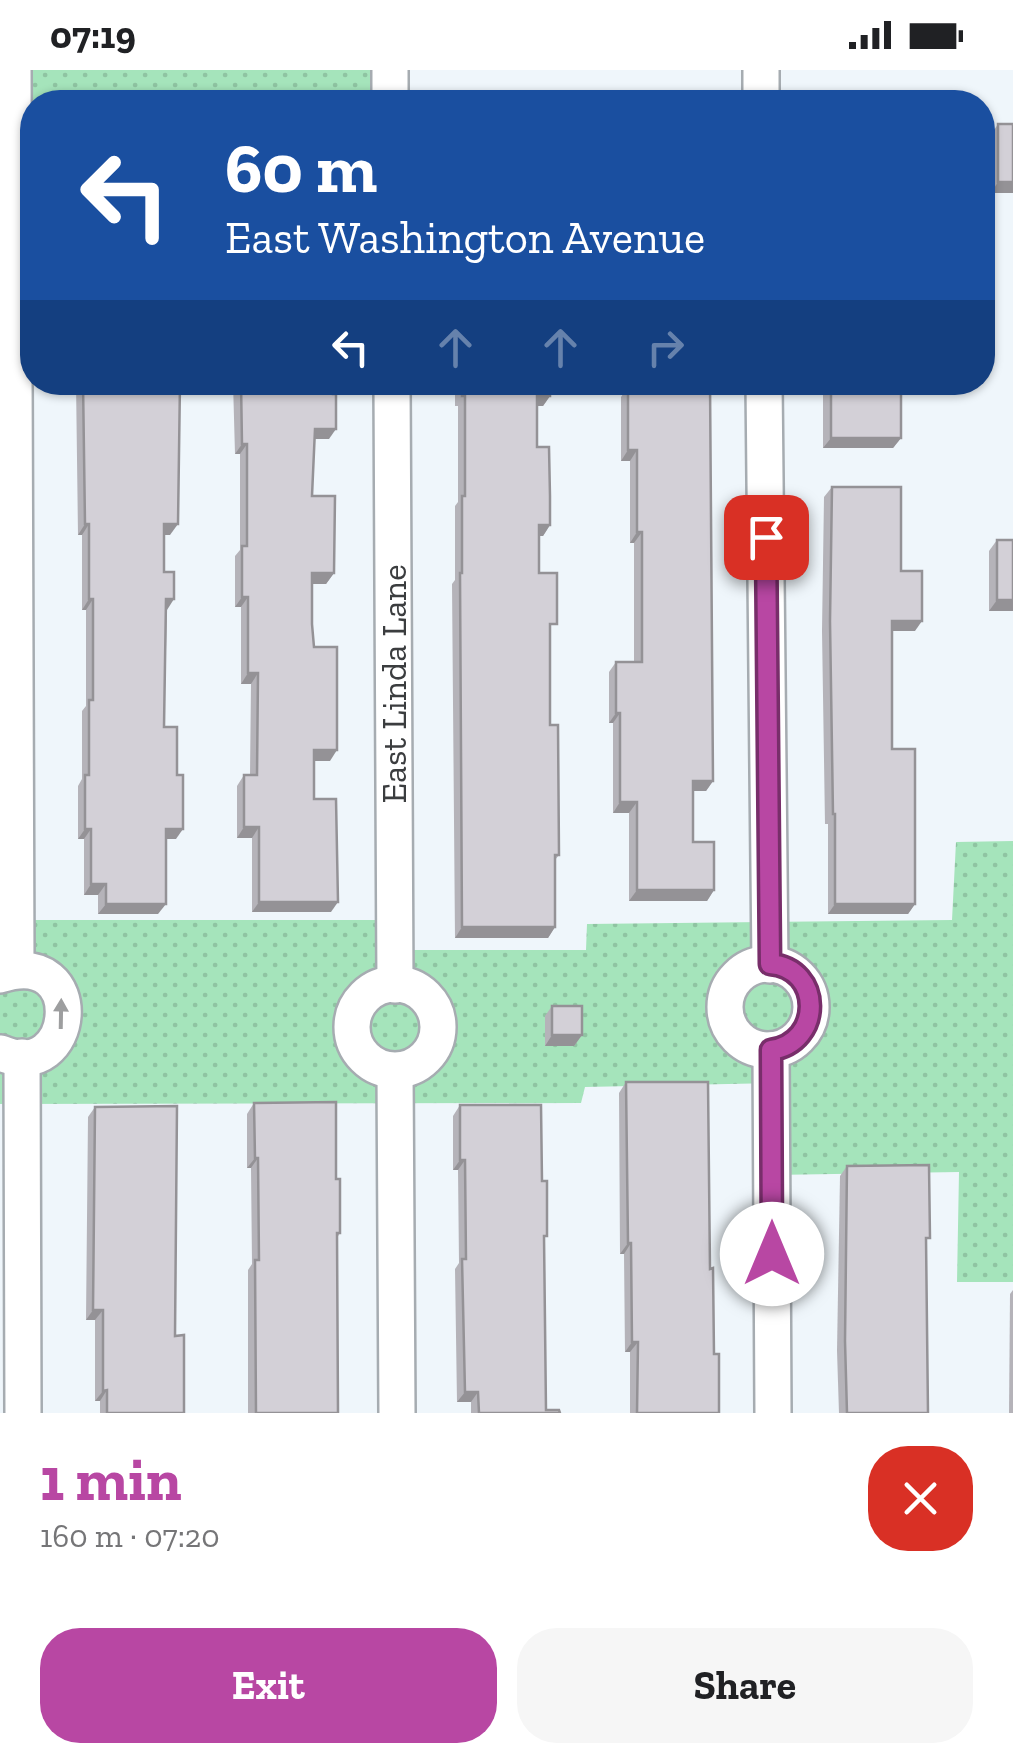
<!DOCTYPE html>
<meta charset="utf-8">
<style>
body{margin:0;font-family:"Zilla Slab",serif;background:#f6f6f6;color:#202124;height:100vh;display:flex;flex-direction:column;font-size:38px;white-space:nowrap}
*{box-sizing:border-box;margin:0}
p{font-size:32px;color:#757577}
.icon{flex:none;width:55px;height:55px;fill:none;stroke:currentColor;stroke-width:2;stroke-linecap:round;stroke-linejoin:round}
.map{position:relative;height:1343px;overflow:hidden}
.panel{display:flex;flex-direction:column;background:#fff;flex:1}
.panel>*{flex:none}
.hud{position:absolute;left:20px;top:20px;width:975px;height:305px;border-radius:40px;box-shadow:0 2px 8px #0004;background:#1a4fa0;color:#fff;overflow:hidden}
.pin{position:absolute;display:grid;place-items:center;width:85px;height:85px;color:#fff;margin:-42px;border-radius:20px;box-shadow:0 5px 15px #0006}
.me{position:absolute;width:110px;margin:-55px;rotate:0deg;stroke-linejoin:round;filter:drop-shadow(0 0 8px #0008)}
.turn{display:flex;align-items:center;gap:35px;height:210px;padding:0 40px;font-size:45px}
.turn .icon{width:130px;height:130px;stroke-width:2.5}
.turn b{display:block;font-size:70px;line-height:85px}
.lanes{display:flex;align-items:center;height:95px;padding:0 40px;background:#0003;justify-content:center;gap:50px;direction:ltr}
.lanes .off{opacity:.35}
.round{display:grid;place-items:center;flex:none;width:105px;height:105px;border-radius:40px;background:#f6f6f6}
.overview{display:flex;align-items:center;justify-content:space-between;height:170px;padding:0 40px}
h1{font-size:60px;font-weight:700;line-height:75px;color:#b847a3}
.cta{display:flex;gap:20px;margin-top:auto;padding:20px 40px}
.cta a{flex:1;height:115px;border-radius:40px;background:#b847a3;color:#fff;font-size:40px;font-weight:700;line-height:115px;text-align:center}
.cta a+a{background:#f6f6f6;color:#202124}
.status{display:flex;justify-content:space-between;align-items:center;height:70px;padding:0 50px;background:#fff;direction:ltr}
.status svg{height:28px;fill:currentColor}
.map>svg:first-child{display:block}
.park{fill:url(#park-dots)}
.lines{fill:none;stroke-linecap:round;stroke-linejoin:round}
.minor-casing{stroke:#a6acb1;stroke-width:40}
.minor{stroke:#fff;stroke-width:35}
.wall{fill:#b5b3b9}
.shaded-wall{fill:#949296}
.building{fill:#d3d0d7;stroke:#949296;stroke-width:2.5}
.oneway{fill:#9d9e9f}
.route-casing{stroke:#782e6a;stroke-width:25}
.route{stroke:#b847a3;stroke-width:18}
.labels{text-anchor:middle;dominant-baseline:central;stroke-width:8;stroke-linejoin:round;paint-order:stroke}
.street-label{font-size:35px;fill:#3b3d3f;stroke:#fff}
</style>
<div class="status"><b>07:19</b><svg viewBox="0 0 49 12"><path d="M0 12V9h3v3zM5 12V6h3v6zM10 12V3h3v9zM15 12V0h3v12zM26 1h20v11H26zM47 4h2v5h-2z"/></svg></div>
<div class="map">
<svg width="1013" height="1343" viewBox="0 0 1013 1343">
<defs>
<pattern id="park-dots" width="8" height="8" patternUnits="userSpaceOnUse" patternTransform="scale(2.5)"><rect width="8" height="8" fill="#a5e4bb"/><path d="M2 2h.1M6 6h.1" fill="none" stroke="#8fc4a2" stroke-width="1.8" stroke-linecap="round"/></pattern>
</defs>
<rect width="100%" height="100%" fill="#eff6fb"/>
<g class="park">
<path d="M13,0H390V32H32V93L14,94Z"/>
<path d="M1013,771V1212H957L959,1102L772,1105L771,1013L585,1017L581,1033L0,1034V789L17,850H396V880H586L587,854L952,850L956,772Z"/>
</g>
<g class="lines">
<defs>
<g id="minor">
<path d="M13,0L16,900"/>
<path d="M390,0V32"/>
<path d="M761,0V32"/>
<path d="M392,312L395,915"/>
<path d="M764,312L770,895"/>
<circle cx="768" cy="937" r="43"/>
<path d="M0,905C91,875 77,1016 1,983"/>
<circle cx="395" cy="957" r="43"/>
<path d="M771,980L773,1343"/>
<path d="M22,987L23,1343"/>
<path d="M395,1001L397,1343"/>
</g>
</defs>
<use href="#minor" class="minor-casing"/>
<use href="#minor" class="minor"/>
</g>
<g class="wall">
<path d="M998,54L1013,123H991V65Z"/>
<path d="M76,312H180L170,465H164V502L167,540L164,657L176,769H166L158,844H98V825H84V769H78V716L82,709V641L86,636V540H82V465H78Z"/>
<path d="M233,312H333L329,369H314L312,426L334,503L326,514H312V554L314,577L330,691H314V729L331,842H252V768H237V716L244,705H250L251,614H241V537H235V486L240,480V384H235Z"/>
<path d="M455,312H550V326L543,336H537V377L550,455L543,466H539V503L550,564V655L559,785L555,790V857L548,868H455L452,514L455,510V436L458,432V336H455Z"/>
<path d="M635,312H710L713,711L706,721H693V772L714,820L707,831H629V743H613V653H609V602L616,592H634V473H630V391H621V327L628,317H635Z"/>
<path d="M823,312H901V368L893,378H823Z"/>
<path d="M832,417L901,501L915,561H892V679L915,834L908,844H828V754H825L822,561L824,427Z"/>
<path d="M997,470L1013,541H989V481Z"/>
<path d="M552,936L582,965L574,976H545V946Z"/>
<path d="M626,1012L710,1199L714,1284L719,1343H630V1282H625L624,1184H620L619,1023Z"/>
<path d="M254,1033L336,1109L340,1163L337,1168L338,1343H248V1200L252,1194L251,1098H247V1044Z"/>
<path d="M460,1035L544,1171L546,1340L560,1343H471V1332H457L455,1199L459,1193L458,1100H453V1046Z"/>
<path d="M95,1037L175,1266L184,1343H100V1331H95V1250H86L88,1047Z"/>
<path d="M847,1096L926,1173L928,1343H839L837,1281L840,1106Z"/>
<path d="M1013,1220V1343H1009L1010,1224Z"/>
</g>
<g class="shaded-wall">
<path d="M998,112H1013V123H991Z"/>
<path d="M537,326H550L543,336H529Z"/>
<path d="M315,359H336L329,369H307Z"/>
<path d="M831,368H901L893,378H823Z"/>
<path d="M242,374H247L240,384H235Z"/>
<path d="M628,380H637L630,391H621Z"/>
<path d="M85,454H89L82,465H78Z"/>
<path d="M164,454H178L170,465H157Z"/>
<path d="M539,455H550L543,466H531Z"/>
<path d="M637,462H642L634,473H630Z"/>
<path d="M312,503H334L326,514H304Z"/>
<path d="M242,527H248L241,537H235Z"/>
<path d="M89,529H93L86,540H82Z"/>
<path d="M166,529H174L167,540H159Z"/>
<path d="M997,530H1013V541H989Z"/>
<path d="M892,551H922L915,561H884Z"/>
<path d="M248,603H258L251,614H241Z"/>
<path d="M616,643H620L613,653H609Z"/>
<path d="M314,680H337L330,691H306Z"/>
<path d="M693,711H713L706,721H685Z"/>
<path d="M620,732H637L629,743H613Z"/>
<path d="M244,757H259L252,768H237Z"/>
<path d="M85,759H91L84,769H78Z"/>
<path d="M166,759H183L176,769H158Z"/>
<path d="M91,814H106L98,825H84Z"/>
<path d="M637,820H714L707,831H629Z"/>
<path d="M259,832H338L331,842H252Z"/>
<path d="M106,834H166L158,844H98Z"/>
<path d="M835,834H915L908,844H828Z"/>
<path d="M462,857H555L548,868H455Z"/>
<path d="M552,965H582L574,976H545Z"/>
<path d="M255,1088H258L251,1098H247Z"/>
<path d="M460,1090H465L458,1100H453Z"/>
<path d="M628,1173H631L624,1184H620Z"/>
<path d="M93,1240H103L95,1250H86Z"/>
<path d="M632,1272H638L630,1282H625Z"/>
<path d="M107,1320L100,1331H95L103,1321Z"/>
<path d="M465,1322H478L471,1332H457Z"/>
</g>
<g class="building">
<rect x="998" y="54" width="15" height="58"/>
<path d="M83,312H180L178,454H164V502H174V529H166L164,657H177V705H183V759H166V834H106V814H91V759H85V705H89V630H93V529H89V454H85Z"/>
<path d="M241,312H333V324H336V359H315L312,426H335L334,503H312V554L314,577H337V680H314V729H336L338,832H259V757H244V705H257L258,603H248V527H242V476H247V374H242Z"/>
<path d="M462,312H550V326H537V377H549L550,426V455H539V503H557V554H550V655H558L559,785H555V857H462L460,503H462V426H465V326H462Z"/>
<path d="M643,312H710L713,711H693V772H714V820H637V732H620V643H616V592H642V462H637V380H628V317H643Z"/>
<rect x="831" y="312" width="70" height="56"/>
<path d="M832,417H901V501H922V551H892V679H915V834H835V744H833L830,551Z"/>
<rect x="997" y="470" width="16" height="60"/>
<rect x="552" y="936" width="30" height="29"/>
<path d="M626,1012H708L710,1199L713,1198L714,1284H719V1343H637L638,1272H632L631,1173H628Z"/>
<path d="M336,1032V1109H340V1163H337L338,1343H256L255,1190H259L258,1088H255L254,1033Z"/>
<path d="M460,1035H541L542,1111H547V1166H544L546,1340H559L560,1343H479L478,1322H465L462,1189H466L465,1090H460Z"/>
<path d="M177,1036L175,1266L184,1265V1343H107V1320L103,1321V1240H93L95,1037Z"/>
<path d="M929,1095L930,1168H926L928,1343H847L845,1271L847,1096Z"/>
</g>
<defs><path id="oneway-solid" d="M-6-.8H1V-3.2L6.5 0L1 3.2V.8H-6Z" transform="scale(2.5)"/></defs>
<use class="oneway" href="#oneway-solid" transform="translate(61 944) rotate(-89)"/>
<g class="lines">
<defs>
<path id="route" d="M766,467L770,894C823,898 823,973 771,980L772,1184"/>
</defs>
<use href="#route" class="route-casing"/>
<use href="#route" class="route"/>
</g>
<g class="labels">
<g class="street-label">
<text transform="translate(394 614) rotate(-90)">East Linda Lane</text>
</g>
</g>
</svg>
<div class="pin" style="left:766px;top:467px;background:#d93025"><svg class="icon" aria-label="arrive" viewBox="0 0 24 24"><path d="M6 21V4h12l-3 4 3 4H6"/></svg></div>
<svg class="me" style="left:772px;top:1184px" viewBox="-20 -20 40 40"><circle r="19" fill="#fff"/><path d="M0-13L10 11 0 6-10 11z" fill="#b847a3"/></svg>
<div class="hud">
<div class="turn"><svg class="icon" aria-label="left" viewBox="0 0 24 24"><path d="M17 20v-9H6M10 6l-5 5 5 5"/></svg><div><b>60 m</b>East Washington Avenue</div></div>
<div class="lanes"><svg class="icon" aria-label="left" viewBox="0 0 24 24"><path d="M17 20v-9H6M10 6l-5 5 5 5"/></svg><svg class="icon off" aria-label="ahead" viewBox="0 0 24 24"><path d="M12 20V5M6 11l6-6 6 6"/></svg><svg class="icon off" aria-label="ahead" viewBox="0 0 24 24"><path d="M12 20V5M6 11l6-6 6 6"/></svg><svg class="icon off" aria-label="right" viewBox="0 0 24 24"><path d="M7 20v-9h11M14 6l5 5-5 5"/></svg></div>
</div>
</div>
<section class="panel">
<div class="overview"><div><h1>1 min</h1><p>160 m · 07:20</p></div><a class="round" style="background:#d93025;color:#fff"><svg class="icon" aria-label="close" viewBox="0 0 24 24"><path d="M6 6l12 12M18 6L6 18"/></svg></a></div>
<div class="cta"><a>Exit</a><a>Share</a></div>
</section>
